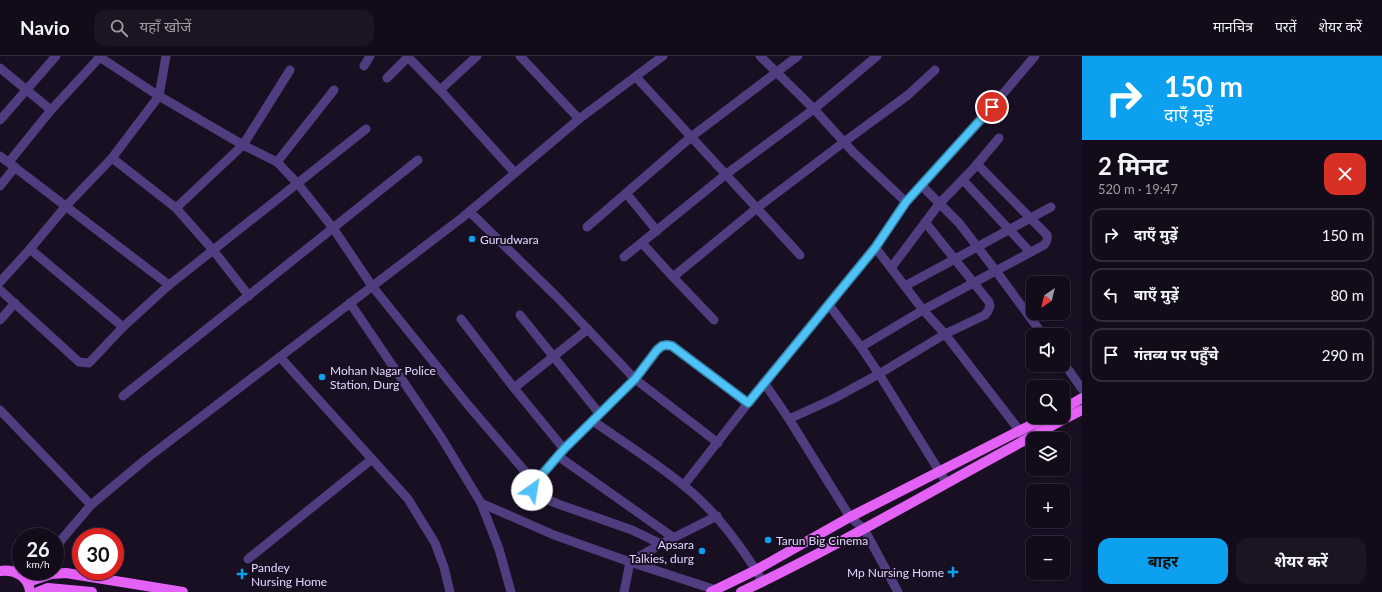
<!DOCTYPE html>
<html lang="hi">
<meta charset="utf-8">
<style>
body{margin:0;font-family:Lato,"Noto Sans Devanagari",sans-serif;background:#1b1423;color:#f1f3f6;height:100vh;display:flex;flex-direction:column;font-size:15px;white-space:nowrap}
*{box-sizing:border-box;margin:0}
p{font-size:13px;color:#9c9ba2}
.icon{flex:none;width:22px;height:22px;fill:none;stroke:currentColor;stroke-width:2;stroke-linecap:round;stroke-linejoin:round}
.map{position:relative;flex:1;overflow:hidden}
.sheet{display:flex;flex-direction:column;background:#120b1a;width:300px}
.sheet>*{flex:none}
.top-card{background:#0da0ef;color:#fff;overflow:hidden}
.needle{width:26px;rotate:215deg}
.buttons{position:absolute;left:1026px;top:220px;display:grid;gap:8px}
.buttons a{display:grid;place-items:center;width:44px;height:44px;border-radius:8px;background:#120b1a;box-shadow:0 1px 3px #0004,0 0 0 1px #312b39;font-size:20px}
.speed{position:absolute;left:12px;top:472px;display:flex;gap:8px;font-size:20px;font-weight:700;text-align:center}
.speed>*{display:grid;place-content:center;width:52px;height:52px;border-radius:50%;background:#120b1a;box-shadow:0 1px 3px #0004,0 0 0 1px #312b39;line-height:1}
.speed small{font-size:10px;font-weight:400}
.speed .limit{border:6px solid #d22;background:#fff;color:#111}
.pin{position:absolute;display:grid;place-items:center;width:34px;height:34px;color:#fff;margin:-17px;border:2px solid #fff;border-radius:50%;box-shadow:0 1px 4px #0007}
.me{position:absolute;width:44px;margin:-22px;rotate:32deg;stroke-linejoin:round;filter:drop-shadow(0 0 3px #0008)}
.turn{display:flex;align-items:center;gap:14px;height:84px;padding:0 16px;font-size:18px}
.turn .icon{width:52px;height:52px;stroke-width:2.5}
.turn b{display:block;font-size:28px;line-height:34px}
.round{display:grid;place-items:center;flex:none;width:42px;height:42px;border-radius:12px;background:#1b1423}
.overview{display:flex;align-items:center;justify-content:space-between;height:68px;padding:0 16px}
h1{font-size:24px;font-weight:700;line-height:30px}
.primary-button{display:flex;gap:8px;margin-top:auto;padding:8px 16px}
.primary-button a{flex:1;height:46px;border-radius:12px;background:#0da0ef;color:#111;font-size:16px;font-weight:700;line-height:46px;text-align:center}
.primary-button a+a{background:#1b1423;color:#f1f3f6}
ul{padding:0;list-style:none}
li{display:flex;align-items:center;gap:12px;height:54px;margin:0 8px 6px;padding:0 8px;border:2px solid #312b39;border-radius:12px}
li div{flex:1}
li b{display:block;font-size:15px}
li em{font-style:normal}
header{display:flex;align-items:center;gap:24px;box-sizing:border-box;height:56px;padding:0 20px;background:#120b1a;border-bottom:1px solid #312b39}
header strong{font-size:19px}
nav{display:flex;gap:22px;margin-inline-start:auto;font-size:14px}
.search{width:280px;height:36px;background:#1b1423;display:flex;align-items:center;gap:10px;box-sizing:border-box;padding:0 14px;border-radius:12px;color:#9c9ba2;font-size:15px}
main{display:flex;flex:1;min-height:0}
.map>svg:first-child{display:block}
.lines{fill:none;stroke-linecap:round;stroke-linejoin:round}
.minor{stroke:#503d7f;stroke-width:9}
.major{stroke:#e461f6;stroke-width:10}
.route-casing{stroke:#337fa1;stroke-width:10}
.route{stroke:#4fc3f7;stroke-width:7}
.poi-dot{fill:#0da0ef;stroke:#180f23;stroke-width:1.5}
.labels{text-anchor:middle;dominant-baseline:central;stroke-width:4;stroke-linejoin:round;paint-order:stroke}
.poi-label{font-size:12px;fill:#e3d4fd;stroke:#180f23;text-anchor:start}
</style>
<header>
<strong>Navio</strong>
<div class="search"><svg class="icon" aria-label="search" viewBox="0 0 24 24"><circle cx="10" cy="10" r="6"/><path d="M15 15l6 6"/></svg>यहाँ खोजें</div>
<nav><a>मानचित्र</a><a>परतें</a><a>शेयर करें</a></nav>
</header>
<main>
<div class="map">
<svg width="1082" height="536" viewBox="0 0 1082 536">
<rect width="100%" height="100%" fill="#180f23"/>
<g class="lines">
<g class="minor">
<path d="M98,0L159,40L243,89L277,106L298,128L333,172L372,230L468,349L535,427"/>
<path d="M520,0L579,63"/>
<path d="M760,0L814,53L853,96L906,146"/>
<path d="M408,1L440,34L515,117"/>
<path d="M364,10L370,0"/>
<path d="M0,12L51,54"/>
<path d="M636,21L800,199"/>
<path d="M387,22L409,0"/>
<path d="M440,34L477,0"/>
<path d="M0,64L56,0"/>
<path d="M0,100L169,229"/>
<path d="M112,102L176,152L243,89L290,14"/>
<path d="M9,106L51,54L100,1"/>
<path d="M277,106L334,34"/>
<path d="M963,124L1030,196"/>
<path d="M921,129L959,167L996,215L1043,279"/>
<path d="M0,130L15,111"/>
<path d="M626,137L657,175"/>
<path d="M176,152L213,194L249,240"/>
<path d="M470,156L557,241L635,323L718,387"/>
<path d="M587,171L691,81L798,0"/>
<path d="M642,187L673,221L714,264"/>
<path d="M875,191L923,254L945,278L1026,383"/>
<path d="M30,193L123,271"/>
<path d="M624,201L725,119L814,53L877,0"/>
<path d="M891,212L939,148L973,113L999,82"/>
<path d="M673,221L757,152L844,86L908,39L935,14"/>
<path d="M0,226L30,193L66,150L112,102L159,40L166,0"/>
<path d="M905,230L1051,151"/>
<path d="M0,234L79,306L89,307L123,271L169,229L366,73"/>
<path d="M350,247L441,381L481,447L499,493L511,536"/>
<path d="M829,249L861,291L879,318L946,426"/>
<path d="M520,259L599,357"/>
<path d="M461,263L514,332L564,393"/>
<path d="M0,264L15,247"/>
<path d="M861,291L923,254L1044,189C1047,186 1048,184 1047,179L977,108"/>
<path d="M280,301L408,443L435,487L444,511L450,536"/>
<path d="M1063,306L1082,333"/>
<path d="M765,328L789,363L850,461L864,473L898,536"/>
<path d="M514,332L588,273"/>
<path d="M123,340L418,104"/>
<path d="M0,354L91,449"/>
<path d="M789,363L833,343L879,318L945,278L985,259L988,255L990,250L989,246L925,166"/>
<path d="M593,365C623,386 655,406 683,429C714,453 743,492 763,526"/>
<path d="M558,400L674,482"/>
<path d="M684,429L748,347L875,191L906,146L979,66L1035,0"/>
<path d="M481,447L554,479L630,506L716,534"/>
<path d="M661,488L632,474L558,448L535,438L532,434V430L564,393L635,323L657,294L662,290L667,289L673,290L748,347"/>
<path d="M55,495L62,483L91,449L146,403L463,161L579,63L663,0"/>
<path d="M248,503L372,403"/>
<path d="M13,515L21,509"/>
<path d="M26,524L37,515"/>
<path d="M624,536L630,506L661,488L717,460"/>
</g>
<g class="major">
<path d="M1063,353L1082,342"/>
<path d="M0,515C14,513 29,520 30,536"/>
<path d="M28,526L51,518L66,517L183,536"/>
<path d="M38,536L48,532L92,536"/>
<path d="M711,536L756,514L850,461L1019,375L1048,361"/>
<path d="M741,536C857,481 967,413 1082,354"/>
</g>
</g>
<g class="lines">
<defs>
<path id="route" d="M532,434V430L564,393L635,323L657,294L662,290L667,289L672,290L748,347L875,192L906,146L992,51"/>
</defs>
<use href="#route" class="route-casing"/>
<use href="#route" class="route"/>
</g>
<g class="poi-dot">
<circle cx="472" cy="183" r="4"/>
<circle cx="322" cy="321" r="4"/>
<circle cx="768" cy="484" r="4"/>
<circle cx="702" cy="495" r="4"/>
<path d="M951 510h4v4h4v4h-4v4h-4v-4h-4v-4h4z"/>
<path d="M240 512h4v4h4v4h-4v4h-4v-4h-4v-4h4z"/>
</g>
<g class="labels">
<g class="poi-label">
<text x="480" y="183">Gurudwara</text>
<text x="330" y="314">Mohan Nagar Police<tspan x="330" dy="14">Station, Durg</tspan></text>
<text x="776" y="484">Tarun Big Cinema</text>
<text x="694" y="488" text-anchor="end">Apsara<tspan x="694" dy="14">Talkies, durg</tspan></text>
<text x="251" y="511">Pandey<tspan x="251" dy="14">Nursing Home</tspan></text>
<text x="944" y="516" text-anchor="end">Mp Nursing Home</text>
</g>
</g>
</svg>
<div class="buttons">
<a><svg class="needle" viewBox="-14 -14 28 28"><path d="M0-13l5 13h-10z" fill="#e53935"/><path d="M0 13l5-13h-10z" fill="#9c9ba2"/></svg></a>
<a><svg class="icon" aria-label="sound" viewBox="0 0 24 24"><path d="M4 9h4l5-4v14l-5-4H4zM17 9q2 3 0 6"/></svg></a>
<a><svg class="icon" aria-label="search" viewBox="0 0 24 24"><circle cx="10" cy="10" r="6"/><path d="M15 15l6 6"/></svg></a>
<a><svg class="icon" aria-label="layers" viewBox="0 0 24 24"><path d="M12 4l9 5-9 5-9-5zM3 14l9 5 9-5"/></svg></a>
<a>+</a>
<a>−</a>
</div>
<div class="speed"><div>26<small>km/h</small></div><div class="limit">30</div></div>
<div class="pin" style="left:992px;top:51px;background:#d93025"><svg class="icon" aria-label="arrive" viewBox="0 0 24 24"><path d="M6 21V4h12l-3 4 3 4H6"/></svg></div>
<svg class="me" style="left:532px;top:434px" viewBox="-20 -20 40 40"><circle r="19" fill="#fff"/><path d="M0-13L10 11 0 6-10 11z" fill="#4fc3f7"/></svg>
</div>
<section class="sheet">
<div class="top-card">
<div class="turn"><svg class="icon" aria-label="right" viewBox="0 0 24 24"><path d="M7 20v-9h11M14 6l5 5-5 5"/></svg><div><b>150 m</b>दाएँ मुड़ें</div></div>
</div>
<div class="overview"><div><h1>2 मिनट</h1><p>520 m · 19:47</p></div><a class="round" style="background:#d93025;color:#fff"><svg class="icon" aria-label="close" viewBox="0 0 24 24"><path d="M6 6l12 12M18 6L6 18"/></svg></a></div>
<ul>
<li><svg class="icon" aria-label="right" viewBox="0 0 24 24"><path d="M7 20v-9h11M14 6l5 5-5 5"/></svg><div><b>दाएँ मुड़ें</b></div><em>150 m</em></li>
<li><svg class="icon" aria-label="left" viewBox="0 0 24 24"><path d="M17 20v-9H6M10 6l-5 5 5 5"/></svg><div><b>बाएँ मुड़ें</b></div><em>80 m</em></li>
<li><svg class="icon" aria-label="arrive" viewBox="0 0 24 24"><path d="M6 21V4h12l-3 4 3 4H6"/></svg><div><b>गंतव्य पर पहुँचे</b></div><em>290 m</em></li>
</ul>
<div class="primary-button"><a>बाहर</a><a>शेयर करें</a></div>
</section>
</main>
